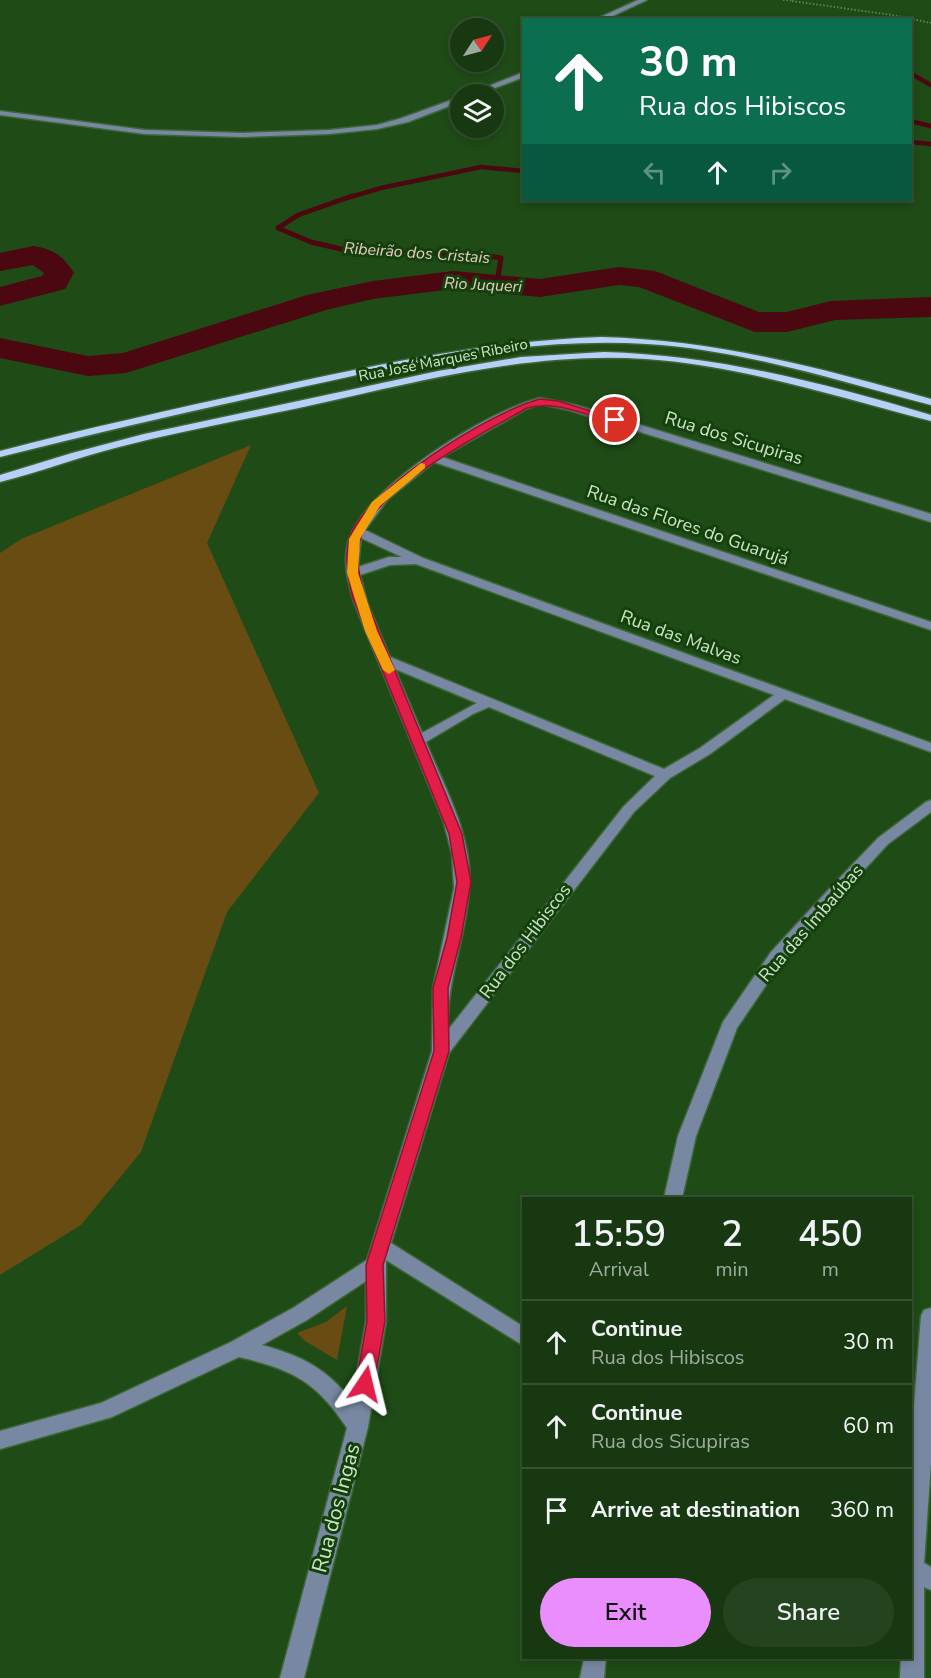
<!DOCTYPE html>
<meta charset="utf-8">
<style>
body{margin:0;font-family:"Nunito Sans",sans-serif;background:#24431f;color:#f1f3f6;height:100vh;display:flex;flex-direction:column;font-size:22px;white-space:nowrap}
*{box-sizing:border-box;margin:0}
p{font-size:20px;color:#9eac9f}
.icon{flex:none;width:33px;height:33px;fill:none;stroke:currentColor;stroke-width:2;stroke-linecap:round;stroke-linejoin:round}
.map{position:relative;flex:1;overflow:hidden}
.details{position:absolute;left:522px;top:1197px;width:390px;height:462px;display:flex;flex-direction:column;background:#173811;border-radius:0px;box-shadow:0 3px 9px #0003,0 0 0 2px #365231}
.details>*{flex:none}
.guide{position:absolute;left:522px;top:18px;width:390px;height:183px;border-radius:0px;box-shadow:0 3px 9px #0003,0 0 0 2px #365231;background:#0b6e4f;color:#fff;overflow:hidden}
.needle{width:39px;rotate:54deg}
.buttons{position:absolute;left:450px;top:18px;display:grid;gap:12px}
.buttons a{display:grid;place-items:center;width:54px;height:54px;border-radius:50%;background:#173811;box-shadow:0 3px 9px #0003,0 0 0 2px #365231;font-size:30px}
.pin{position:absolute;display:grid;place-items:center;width:51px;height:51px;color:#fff;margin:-26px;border:3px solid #fff;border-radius:50%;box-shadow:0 2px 6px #0007}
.me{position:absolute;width:66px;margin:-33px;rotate:10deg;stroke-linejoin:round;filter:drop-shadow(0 0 4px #0008)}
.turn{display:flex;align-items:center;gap:21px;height:126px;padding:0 18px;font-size:27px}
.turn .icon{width:78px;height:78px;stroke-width:2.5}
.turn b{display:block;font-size:42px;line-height:51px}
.lanes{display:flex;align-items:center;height:57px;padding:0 18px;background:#0003;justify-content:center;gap:30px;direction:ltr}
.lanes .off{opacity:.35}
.eta{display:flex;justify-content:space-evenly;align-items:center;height:102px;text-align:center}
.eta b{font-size:36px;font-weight:600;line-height:42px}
.action{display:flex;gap:12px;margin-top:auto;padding:12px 18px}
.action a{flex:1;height:69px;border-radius:36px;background:#ea8dfd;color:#111;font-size:24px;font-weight:600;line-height:69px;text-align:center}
.action a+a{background:#24431f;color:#f1f3f6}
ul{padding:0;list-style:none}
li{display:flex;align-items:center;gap:18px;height:84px;padding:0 18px;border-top:2px solid #365231}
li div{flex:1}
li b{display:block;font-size:22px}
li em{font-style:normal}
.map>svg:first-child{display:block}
.green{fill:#684c12}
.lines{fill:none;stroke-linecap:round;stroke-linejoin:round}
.stream-far1{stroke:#4b0810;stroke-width:4.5}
.stream{stroke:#4b0810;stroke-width:5}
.river{fill:#4b0810;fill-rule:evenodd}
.minor-casing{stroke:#3e6737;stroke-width:3}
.major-casing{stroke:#3e6737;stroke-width:3}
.path{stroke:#5e8358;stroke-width:2;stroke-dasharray:1.5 2;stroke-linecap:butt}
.minor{fill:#7988a2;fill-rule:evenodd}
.major{fill:#b7d0f9;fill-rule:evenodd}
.route{fill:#e11d48;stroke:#92132f;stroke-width:1.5}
.slow{fill:#f59e0b}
.labels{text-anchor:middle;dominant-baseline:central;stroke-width:6;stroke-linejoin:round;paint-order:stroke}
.far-street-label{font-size:15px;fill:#cbe4c7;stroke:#14400b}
.far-water-label{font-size:16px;font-style:italic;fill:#ebc9c8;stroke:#14400b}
.street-label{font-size:18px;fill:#cbe4c7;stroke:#14400b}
.near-street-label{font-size:21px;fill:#cbe4c7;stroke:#14400b}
</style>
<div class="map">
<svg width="931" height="1678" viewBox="0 0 931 1678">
<rect width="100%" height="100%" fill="#1f4b17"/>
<g class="green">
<path d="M251,445L207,543L319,793L227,912L141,1152L81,1225L0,1275V553L21,539Z"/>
<path d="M347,1306L337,1360L305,1341L297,1333L326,1322Z"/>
</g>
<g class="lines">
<g class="stream-far1">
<path d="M910,73L931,85"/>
<path d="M910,121L931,126"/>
<path d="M910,142L931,144"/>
<path d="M347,198L381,188L481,167L524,171"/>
</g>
<path class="stream" d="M352,196L298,215L278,228L311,242L354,252L478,254L501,258L497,283"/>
<g class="river">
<path d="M33,246C54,249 63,256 74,273L65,289L0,306V287L42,276L44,273L33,265L0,271V253Z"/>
<path d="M619,267L655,271L759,312H787L831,301L931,297V317L835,320L787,332H755L639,287L619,285L540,297L453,289L373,299L326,310L126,373L88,376L0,358V338L88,356L123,353L307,295L373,281L453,271L540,279Z"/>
</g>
<defs>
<g id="minor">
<path d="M638,0H647L604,20H594Z"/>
<path d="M524,72V77L479,94H469Z"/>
<path d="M460,97V102L408,122L377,129L329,134L243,137L145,134L0,115V111L145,130L243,133L329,130L377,125L402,118Z"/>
<path d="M540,398L575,405L931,514V522L569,410L540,404L528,408L442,457L931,622V630L434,462L388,499L365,530L423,558L931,743V752L785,699L710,754L670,778L634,812L449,1053L391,1243L524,1327V1346L386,1260V1321L368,1427L304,1678H280L347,1428C317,1382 292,1369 239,1357L112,1417L0,1449V1431L101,1403L231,1342L293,1308L367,1260L432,1051L433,988L454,888L452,854L443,820L354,602C348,582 342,561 349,540C366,486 487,411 540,398ZM361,538L402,557H389L358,567ZM416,564L774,695L700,748L664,769L390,657L367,602L360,575L390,565ZM395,669L477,703L422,733ZM489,707L655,776L624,806L448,1030C446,981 466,938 469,890C474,838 445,789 426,742L473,714ZM366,1281V1321L352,1401C326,1368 302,1356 262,1345L307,1320Z"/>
<path d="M931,800V812L888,844L841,895L783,960L737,1028L696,1136L682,1198H664L678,1136L723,1022L771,952L831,887L878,838L926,802Z"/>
<path d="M931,1308V1463L924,1563L931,1567V1590L924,1587V1678H900L901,1658H910V1457L921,1316L924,1310Z"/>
<path d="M584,1658H606L604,1678H580Z"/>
</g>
<g id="major">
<path d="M601,337C717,340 821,368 931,399V405C837,381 745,350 647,344C530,337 415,362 302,387C201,409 100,432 0,457V451C91,427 183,407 274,387C383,363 490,341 601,337Z"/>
<path d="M604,352C717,355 823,383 931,415V421C836,397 744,366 646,359C542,352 440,376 339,399C266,416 192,428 119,447C79,457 40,472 0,482V475L72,453L144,434L438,371L521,357Z"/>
</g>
</defs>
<use href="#minor" class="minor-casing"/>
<use href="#major" class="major-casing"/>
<g class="path">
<path d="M783,0H793"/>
<path d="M792,1L892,15L931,23"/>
</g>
<use href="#minor" class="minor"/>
<use href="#major" class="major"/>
</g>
<path class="route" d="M540,399L558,401L620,420L615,423C587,416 557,400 527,408C482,434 374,487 360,540C355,559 360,580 365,598L462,834L471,882L461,938L448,988L449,1051L383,1265L385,1321L374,1384L372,1390L365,1392L359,1390L356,1384L367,1321L366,1265L434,1051L433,988L447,938L457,882L449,834L353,598C348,580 344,559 349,540C362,491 492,411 540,399Z"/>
<path class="slow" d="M421,463L425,464V468L380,506L360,539L358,573L377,631L395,670L389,674L383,670L365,631L347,573L349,539L372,502Z"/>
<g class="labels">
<g class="far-street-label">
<text transform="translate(443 360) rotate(-11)">Rua José Marques Ribeiro</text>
</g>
<g class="far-water-label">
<text transform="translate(417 253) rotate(4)">Ribeirão dos Cristais</text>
<text transform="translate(483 285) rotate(3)">Rio Juqueri</text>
</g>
<g class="street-label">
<text transform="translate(734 438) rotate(17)">Rua dos Sicupiras</text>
<text transform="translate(688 525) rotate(19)">Rua das Flores do Guarujá</text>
<text transform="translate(681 637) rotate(20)">Rua das Malvas</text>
<text transform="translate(811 923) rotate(-49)">Rua das Imbaúbas</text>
<text transform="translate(525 941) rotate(-53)">Rua dos Hibiscos</text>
</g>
<g class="near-street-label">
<text transform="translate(336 1508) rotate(-75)">Rua dos Ingas</text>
</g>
</g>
</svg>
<div class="buttons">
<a><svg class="needle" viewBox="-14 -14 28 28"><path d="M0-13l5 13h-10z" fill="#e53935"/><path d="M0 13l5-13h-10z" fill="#9eac9f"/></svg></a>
<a><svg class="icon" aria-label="layers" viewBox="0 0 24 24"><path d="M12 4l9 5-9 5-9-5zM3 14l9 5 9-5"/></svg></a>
</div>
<div class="pin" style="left:615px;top:420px;background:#d93025"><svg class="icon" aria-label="arrive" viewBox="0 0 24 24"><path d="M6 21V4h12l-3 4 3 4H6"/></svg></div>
<svg class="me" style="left:365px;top:1384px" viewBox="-20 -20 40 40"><path d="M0-17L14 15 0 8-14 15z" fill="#e11d48" stroke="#fff" stroke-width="4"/></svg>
<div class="guide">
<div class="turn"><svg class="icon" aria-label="ahead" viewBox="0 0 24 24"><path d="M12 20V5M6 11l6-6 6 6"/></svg><div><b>30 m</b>Rua dos Hibiscos</div></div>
<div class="lanes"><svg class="icon off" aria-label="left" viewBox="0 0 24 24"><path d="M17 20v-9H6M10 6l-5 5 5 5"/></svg><svg class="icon" aria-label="ahead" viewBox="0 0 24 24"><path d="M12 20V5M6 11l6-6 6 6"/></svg><svg class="icon off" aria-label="right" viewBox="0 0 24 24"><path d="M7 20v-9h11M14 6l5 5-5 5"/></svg></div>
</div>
<section class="details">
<div class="eta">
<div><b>15:59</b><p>Arrival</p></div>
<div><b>2</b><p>min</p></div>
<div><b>450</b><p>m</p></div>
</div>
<ul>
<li><svg class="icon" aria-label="ahead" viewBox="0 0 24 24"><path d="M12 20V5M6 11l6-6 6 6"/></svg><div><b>Continue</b><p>Rua dos Hibiscos</p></div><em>30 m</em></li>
<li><svg class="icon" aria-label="ahead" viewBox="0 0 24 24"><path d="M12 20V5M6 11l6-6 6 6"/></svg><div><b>Continue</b><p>Rua dos Sicupiras</p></div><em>60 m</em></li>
<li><svg class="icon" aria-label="arrive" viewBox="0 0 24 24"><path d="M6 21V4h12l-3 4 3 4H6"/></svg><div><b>Arrive at destination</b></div><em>360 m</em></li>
</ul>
<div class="action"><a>Exit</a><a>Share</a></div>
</section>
</div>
